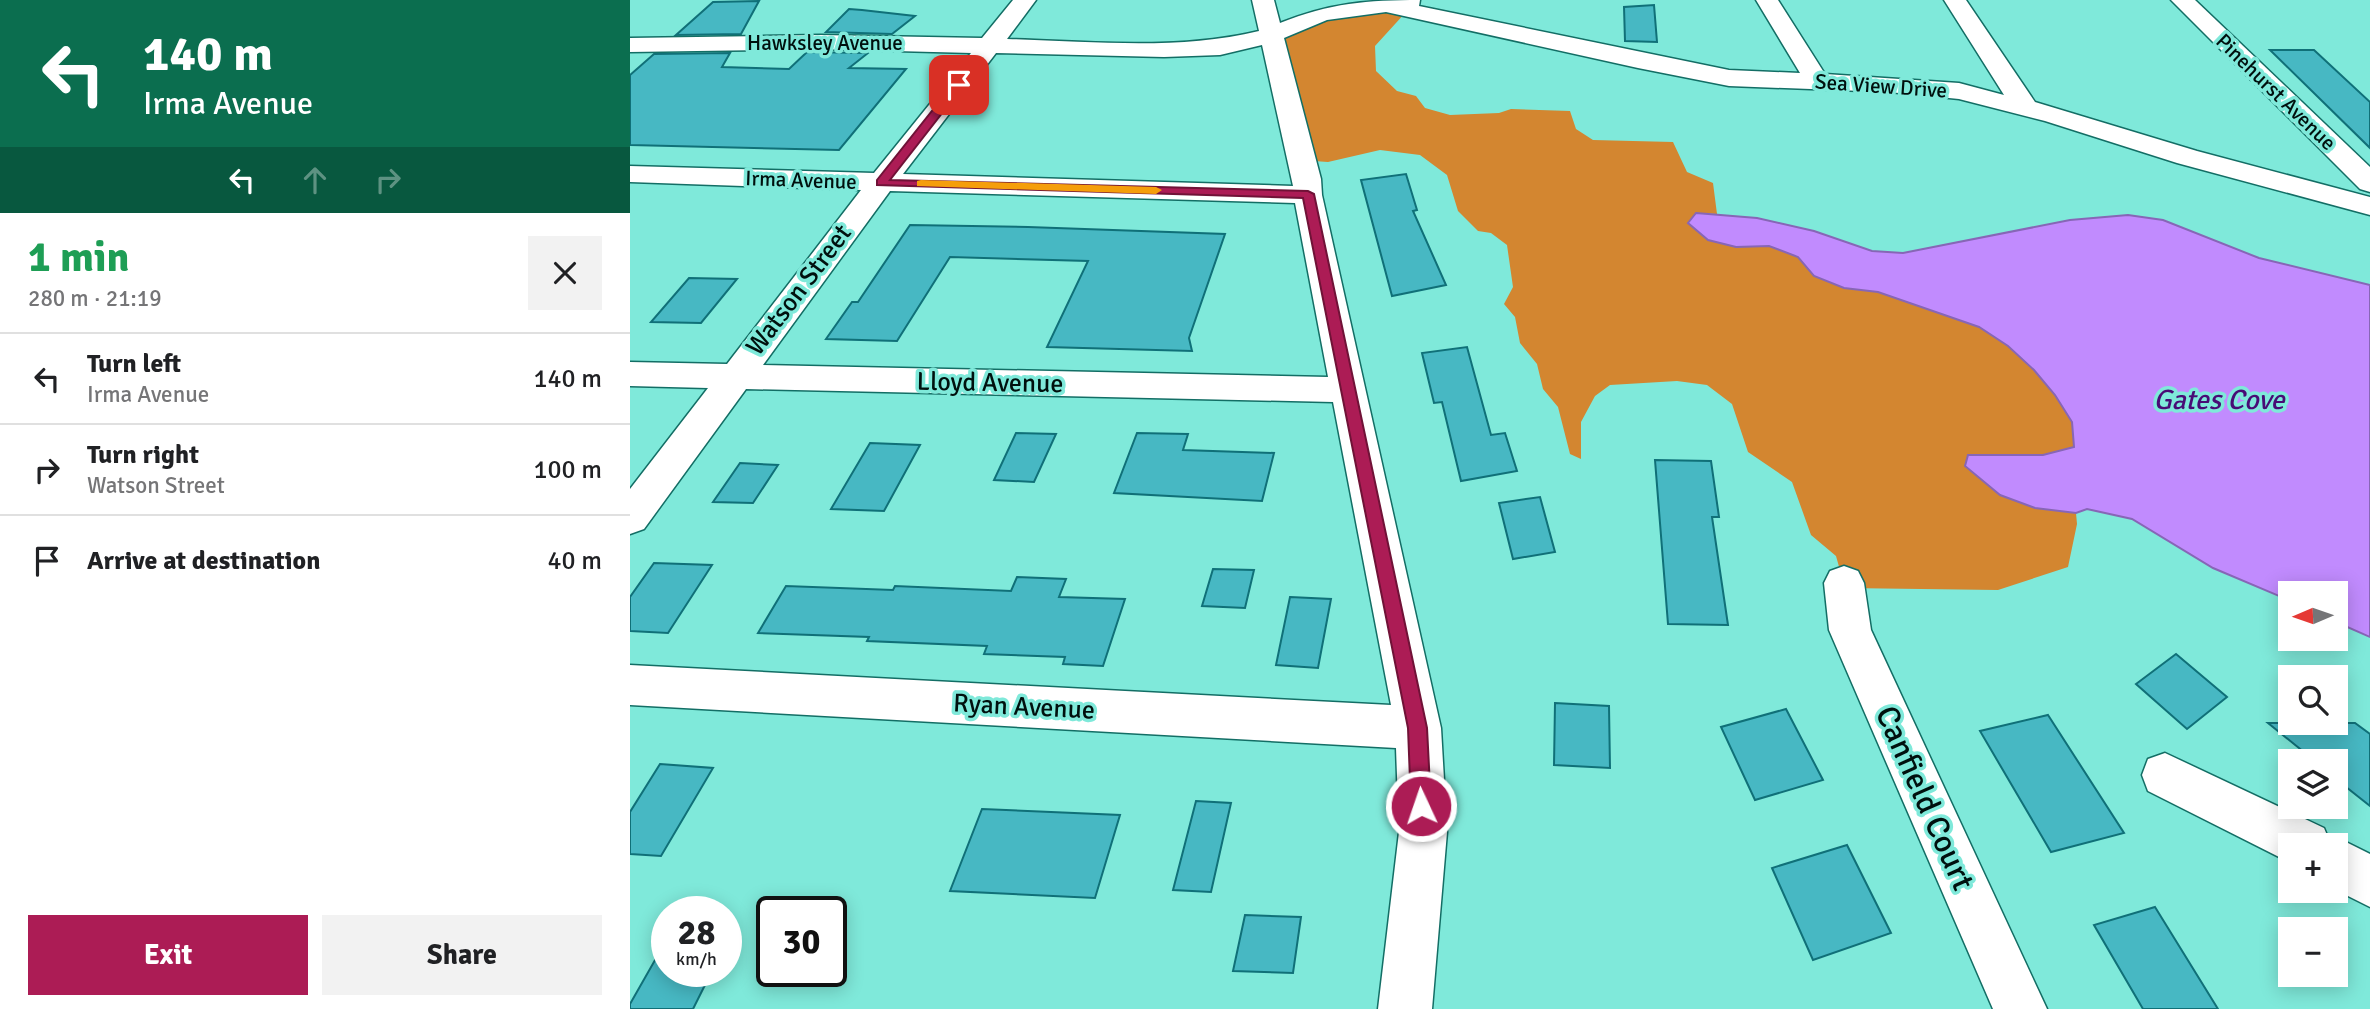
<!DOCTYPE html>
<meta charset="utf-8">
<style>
body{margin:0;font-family:Signika,sans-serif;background:#f2f2f2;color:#202124;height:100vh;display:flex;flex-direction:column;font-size:26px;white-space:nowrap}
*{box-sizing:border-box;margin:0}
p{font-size:23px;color:#757577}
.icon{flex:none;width:38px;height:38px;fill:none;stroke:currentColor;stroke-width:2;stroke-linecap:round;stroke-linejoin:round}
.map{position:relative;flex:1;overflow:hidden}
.side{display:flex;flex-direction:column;background:#fff;width:630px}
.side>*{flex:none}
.top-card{background:#0b6e4f;color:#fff;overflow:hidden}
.needle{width:46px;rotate:268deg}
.controls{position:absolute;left:1648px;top:581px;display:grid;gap:14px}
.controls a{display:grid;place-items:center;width:70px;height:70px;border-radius:0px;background:#fff;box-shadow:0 4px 18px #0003;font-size:35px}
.speed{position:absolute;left:21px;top:896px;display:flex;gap:14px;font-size:35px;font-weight:700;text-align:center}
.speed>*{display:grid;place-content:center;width:91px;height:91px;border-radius:50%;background:#fff;box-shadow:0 4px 18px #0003;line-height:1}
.speed small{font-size:18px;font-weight:400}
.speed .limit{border:4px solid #111;border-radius:10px;background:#fff;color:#111}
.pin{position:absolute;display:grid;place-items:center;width:60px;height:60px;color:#fff;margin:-30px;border-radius:14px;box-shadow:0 4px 10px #0006}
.me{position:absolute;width:77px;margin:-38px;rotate:357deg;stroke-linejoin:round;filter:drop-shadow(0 0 5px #0008)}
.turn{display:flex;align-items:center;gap:24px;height:147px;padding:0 28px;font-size:32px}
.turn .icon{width:91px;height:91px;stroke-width:2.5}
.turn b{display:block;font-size:49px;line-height:60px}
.lanes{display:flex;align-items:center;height:66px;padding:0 28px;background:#0003;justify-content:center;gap:35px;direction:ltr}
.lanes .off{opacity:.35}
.round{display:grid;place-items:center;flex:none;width:74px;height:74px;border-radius:0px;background:#f2f2f2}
.head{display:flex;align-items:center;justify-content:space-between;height:119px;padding:0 28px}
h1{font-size:42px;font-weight:700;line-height:52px;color:#1e9e55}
.button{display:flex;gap:14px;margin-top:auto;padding:14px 28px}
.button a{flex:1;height:80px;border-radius:0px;background:#ac1c55;color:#fff;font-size:28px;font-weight:700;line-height:80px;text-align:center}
.button a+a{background:#f2f2f2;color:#202124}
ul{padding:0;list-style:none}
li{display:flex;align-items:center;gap:21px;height:91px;padding:0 28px;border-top:2px solid #e0e0e0}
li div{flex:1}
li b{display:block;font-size:26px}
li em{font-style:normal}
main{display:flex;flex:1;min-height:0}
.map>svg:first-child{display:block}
.forest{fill:#d38630}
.water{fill:#c18bfe;stroke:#8766b6;stroke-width:2}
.building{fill:#47b8c3;stroke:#107078;stroke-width:2}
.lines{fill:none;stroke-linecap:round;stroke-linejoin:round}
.minor-casing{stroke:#136e65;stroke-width:3}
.minor{fill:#fff;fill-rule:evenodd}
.route{fill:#ac1c55;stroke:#701237;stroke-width:2}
.slow{fill:#f59e0b}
.labels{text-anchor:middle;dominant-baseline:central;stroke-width:7;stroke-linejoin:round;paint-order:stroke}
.far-street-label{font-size:21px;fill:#00100e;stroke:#7fe9da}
.street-label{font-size:26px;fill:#00100e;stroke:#7fe9da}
.water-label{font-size:28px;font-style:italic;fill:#480b75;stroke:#7fe9da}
.near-street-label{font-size:32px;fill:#00100e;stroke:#7fe9da}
</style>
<main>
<section class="side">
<div class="top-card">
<div class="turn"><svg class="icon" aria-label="left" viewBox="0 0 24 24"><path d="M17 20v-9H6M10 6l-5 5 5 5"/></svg><div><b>140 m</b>Irma Avenue</div></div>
<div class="lanes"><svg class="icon" aria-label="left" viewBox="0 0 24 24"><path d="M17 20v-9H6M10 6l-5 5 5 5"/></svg><svg class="icon off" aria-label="ahead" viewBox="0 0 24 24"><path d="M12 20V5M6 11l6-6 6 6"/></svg><svg class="icon off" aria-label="right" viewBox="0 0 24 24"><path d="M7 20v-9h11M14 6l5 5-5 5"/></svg></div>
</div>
<div class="head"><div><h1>1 min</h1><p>280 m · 21:19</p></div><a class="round"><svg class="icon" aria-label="close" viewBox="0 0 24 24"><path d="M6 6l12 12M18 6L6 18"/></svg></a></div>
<ul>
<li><svg class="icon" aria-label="left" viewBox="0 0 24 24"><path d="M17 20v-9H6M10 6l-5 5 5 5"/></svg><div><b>Turn left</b><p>Irma Avenue</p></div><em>140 m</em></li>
<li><svg class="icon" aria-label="right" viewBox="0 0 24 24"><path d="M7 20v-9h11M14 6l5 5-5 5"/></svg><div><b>Turn right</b><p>Watson Street</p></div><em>100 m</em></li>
<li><svg class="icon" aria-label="arrive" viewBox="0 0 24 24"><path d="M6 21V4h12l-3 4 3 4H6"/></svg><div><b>Arrive at destination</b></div><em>40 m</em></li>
</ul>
<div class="button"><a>Exit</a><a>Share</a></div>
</section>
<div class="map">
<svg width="1740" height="1009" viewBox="0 0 1740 1009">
<rect width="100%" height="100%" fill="#7fe9da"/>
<path class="forest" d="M705,11L776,12L745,46L746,71L767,91L786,96L795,108L820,115L869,113L881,109L940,111L946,129L963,140L1043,142L1057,172L1083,183L1087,214L1066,213L1106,247L1139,246L1168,257L1184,276L1214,288L1247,292L1349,327L1378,346L1404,370L1425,395L1442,422L1445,448L1413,455H1339L1405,508L1446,513L1447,524L1438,567L1368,590L1215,588L1206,556L1181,535L1162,482L1118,452L1102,404L1077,385L1047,381L980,385L965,396L951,422V459L940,454L928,407L913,389L907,364L890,343L885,317L874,304L883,287L877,245L861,233L848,231L828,211L817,175L790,155L750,150L698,162L669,160L638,34Z"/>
<path class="water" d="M1066,213L1127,218L1184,231L1242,251L1273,253L1440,220L1498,215L1533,220L1629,258L1740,285V637L1706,622V593H1661V601L1583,568L1502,519L1457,509L1446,513L1405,508L1370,495L1335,466L1338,455H1413L1444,447L1442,422L1425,395L1404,370L1378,346L1349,327L1248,292L1214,288L1184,276L1168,257L1139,246L1106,247L1078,240L1058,223Z"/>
<g class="building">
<path d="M129,1L111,34L46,35L83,2Z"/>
<path d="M1024,5L1027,42L995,41L994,7Z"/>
<path d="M219,9L232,10L285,16L262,34L196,32Z"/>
<path d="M1640,50H1684L1740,102V148Z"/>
<path d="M177,52L238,53L219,68L276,69L209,150L0,145V75L24,54L100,53L92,67L159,69Z"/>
<path d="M776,174L787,210L783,211L816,285L762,296L731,180Z"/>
<path d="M280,225L398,227L595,234L559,338L562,351L417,347L458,261L320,257L267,341L196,339L222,302H228Z"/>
<path d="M59,278L107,279L71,323L21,322Z"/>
<path d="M837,347L861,435L875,433L887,471L831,481L812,402L804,403L792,353Z"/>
<path d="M386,433L426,434L404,482L364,480Z"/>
<path d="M507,433L558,434L553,450L644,453L632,501L484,493Z"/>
<path d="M240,443L290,445L254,511L201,509Z"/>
<path d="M1025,460L1081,461L1089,517H1082L1098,625L1038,624Z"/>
<path d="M110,463L148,465L123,503L83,502Z"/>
<path d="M910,497L925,552L883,559L869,503Z"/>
<path d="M24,563L82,565L38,633L0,631V597Z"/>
<path d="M583,569L624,570L615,608L572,606Z"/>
<path d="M387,577L436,579L429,597L495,599L473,666L433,664L435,657L354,654L357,646L237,641L239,637L128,633L156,586L263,590L265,586L381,591Z"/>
<path d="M660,597L701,599L688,668L646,665Z"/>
<path d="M1546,654L1597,697L1557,729L1506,684Z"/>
<path d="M925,703L979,706L980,768L924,765Z"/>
<path d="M1156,709L1193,780L1125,800L1091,727Z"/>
<path d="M1418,715L1494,833L1421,852L1350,731Z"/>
<path d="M1638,723H1725L1740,734V806L1706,779V761H1685Z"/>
<path d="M30,764L83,768L31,856L0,854V812Z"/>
<path d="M566,801L601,803L581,892L543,890Z"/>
<path d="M352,809L490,815L465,898L320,891Z"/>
<path d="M1217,845L1261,933L1183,960L1142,868Z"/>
<path d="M1525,907L1588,1009H1513L1464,925Z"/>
<path d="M615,915L671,917L663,973L603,971Z"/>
<path d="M37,939V971H82L63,1009H0V1004Z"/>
</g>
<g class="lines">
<defs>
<g id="minor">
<path d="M383,0H406L377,39C460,41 547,51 629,31L622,0H644L650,23C700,3 737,0 790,0L789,6L1099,70L1170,73L1126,0H1148L1195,74L1329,83L1374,95L1314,0H1336L1405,102L1567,151L1740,197V215L1547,163L1415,121L1329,99L1259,92L1099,86L1008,68L756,12L697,20L654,38L691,179L692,195L811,728L817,832L802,1009H748L769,832L766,748L0,705V665L761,705L703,402L116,389L14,529L0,534V489L78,388L0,386V362L97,364L231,190L0,182V166L244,173L341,53L190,49L0,52V38L190,35L352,38ZM632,45L663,186L273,174L366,53L534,57L590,55ZM260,191L665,203L698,377L133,365Z"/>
<path d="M1541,0H1565L1740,167V192L1730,189Z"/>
<path d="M1214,566L1228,571L1234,583L1241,630L1417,1009H1363L1199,630L1194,583L1200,571Z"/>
<path d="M1535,753L1694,828L1699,840L1706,837L1740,854V907L1706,890V845H1661V863L1518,791L1512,775L1518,759Z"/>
</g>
</defs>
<use href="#minor" class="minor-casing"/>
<use href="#minor" class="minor"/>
</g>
<path class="route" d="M325,82L334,85L260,180L678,191L684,194L797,728L801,806L798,813L791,816L784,813L781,806L778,728L673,198L247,185V180Z"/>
<path class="slow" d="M291,180L526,187L532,190L526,194L287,186V181Z"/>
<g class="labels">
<g class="far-street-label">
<text x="195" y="43">Hawksley Avenue</text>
<text transform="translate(1251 86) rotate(4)">Sea View Drive</text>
<text transform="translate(1646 92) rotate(44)">Pinehurst Avenue</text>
<text transform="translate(171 180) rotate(2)">Irma Avenue</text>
</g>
<g class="street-label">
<text transform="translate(169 290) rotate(-53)">Watson Street</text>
<text transform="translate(360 383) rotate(1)">Lloyd Avenue</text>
<text transform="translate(394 707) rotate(3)">Ryan Avenue</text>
</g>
<g class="water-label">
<text x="1589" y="400">Gates Cove</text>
</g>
<g class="near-street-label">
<text transform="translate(1295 798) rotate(66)">Canfield Court</text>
</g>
</g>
</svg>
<div class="controls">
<a><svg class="needle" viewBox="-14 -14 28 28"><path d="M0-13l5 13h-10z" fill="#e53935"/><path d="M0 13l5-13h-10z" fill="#757577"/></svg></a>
<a><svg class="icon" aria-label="search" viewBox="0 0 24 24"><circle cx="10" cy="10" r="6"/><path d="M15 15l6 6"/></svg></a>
<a><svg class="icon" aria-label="layers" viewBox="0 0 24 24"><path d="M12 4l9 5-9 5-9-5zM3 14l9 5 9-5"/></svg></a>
<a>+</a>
<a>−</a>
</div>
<div class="speed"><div>28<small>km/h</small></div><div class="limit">30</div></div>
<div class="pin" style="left:329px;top:85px;background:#d93025"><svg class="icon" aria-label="arrive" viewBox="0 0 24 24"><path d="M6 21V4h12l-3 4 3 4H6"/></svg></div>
<svg class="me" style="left:791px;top:806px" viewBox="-20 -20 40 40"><circle r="17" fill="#ac1c55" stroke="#fff" stroke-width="3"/><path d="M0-11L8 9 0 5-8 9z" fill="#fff"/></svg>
</div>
</main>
